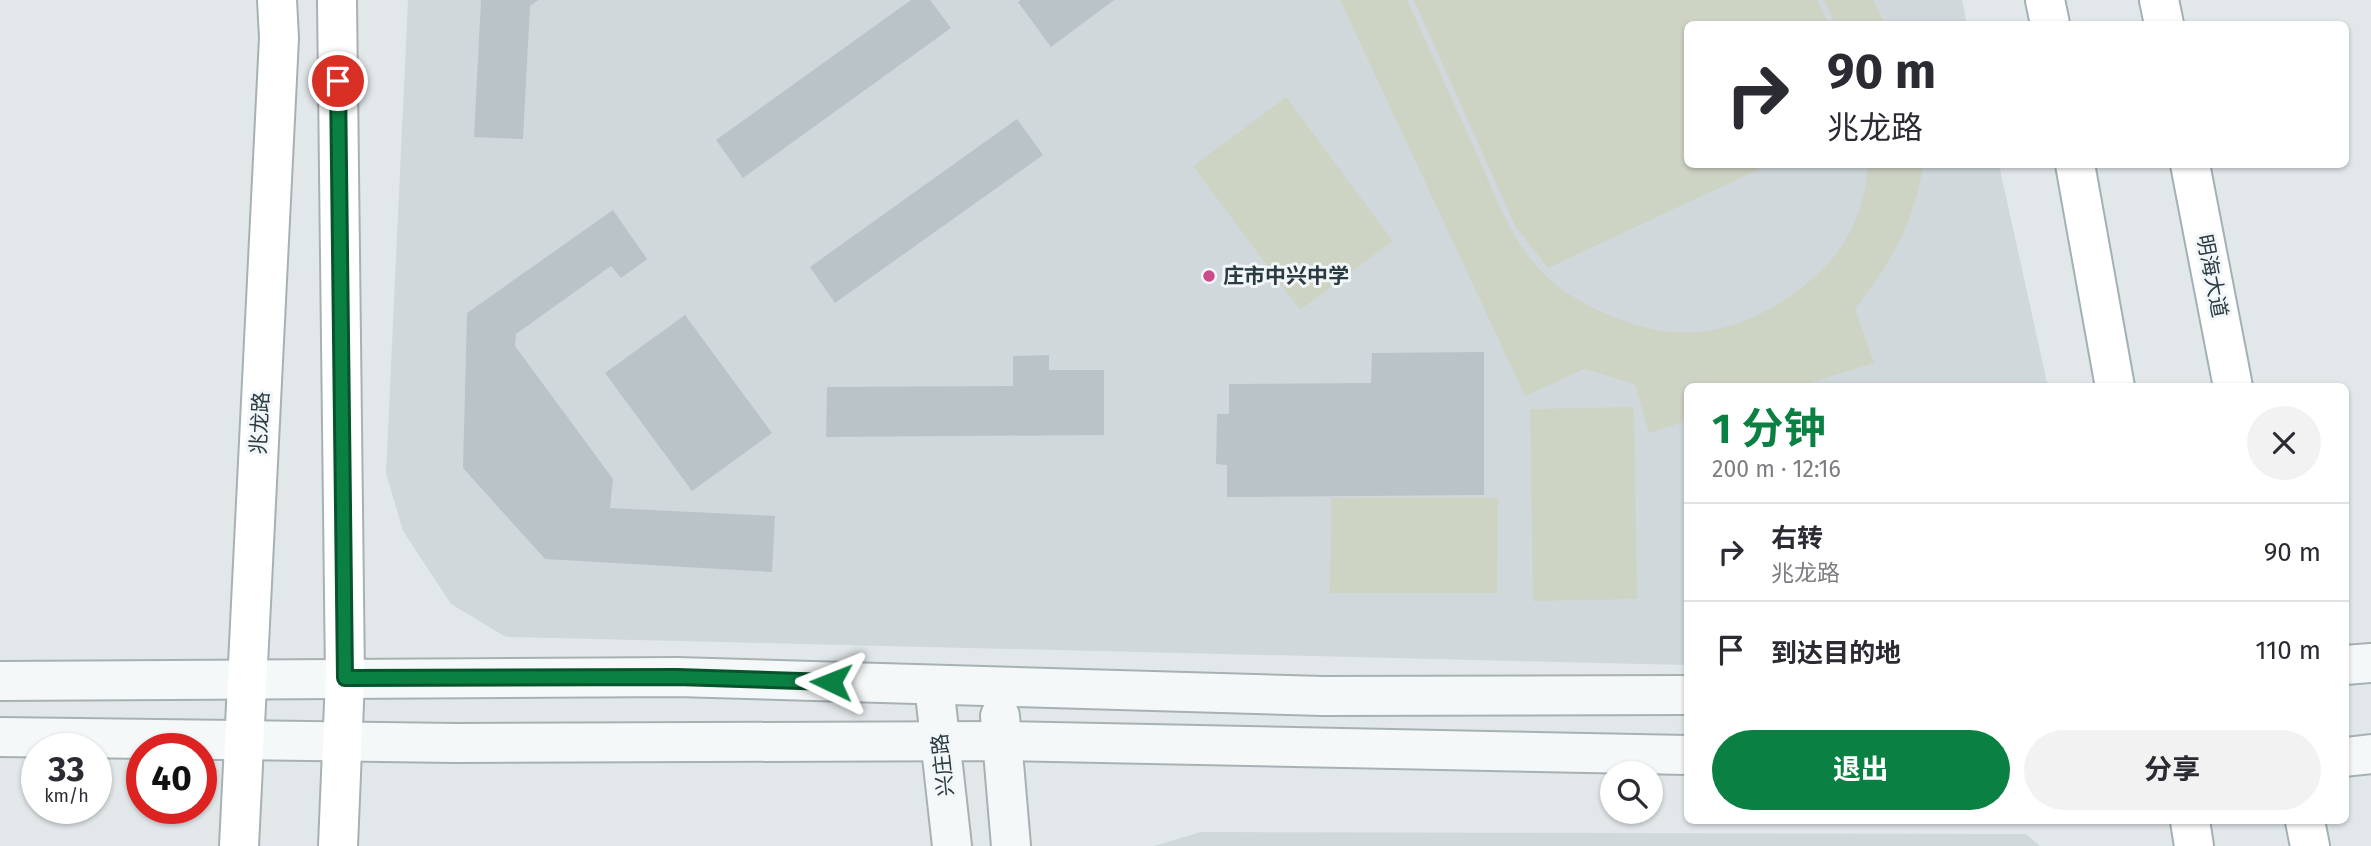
<!DOCTYPE html>
<html lang="zh">
<meta charset="utf-8">
<style>
body{margin:0;font-family:"Fira Sans","Noto Sans SC",sans-serif;background:#f2f2f3;color:#2b2b33;height:100vh;display:flex;flex-direction:column;font-size:26px;white-space:nowrap}
*{box-sizing:border-box;margin:0}
p{font-size:23px;color:#7c7c81}
.icon{flex:none;width:38px;height:38px;fill:none;stroke:currentColor;stroke-width:2;stroke-linecap:round;stroke-linejoin:round}
.map{position:relative;flex:1;overflow:hidden}
.sheet{position:absolute;left:1684px;top:383px;width:665px;height:441px;display:flex;flex-direction:column;background:#fff;border-radius:10px;box-shadow:0 2px 5px #0004}
.sheet>*{flex:none}
.guide{position:absolute;left:1684px;top:21px;width:665px;height:147px;border-radius:10px;box-shadow:0 2px 5px #0004;background:#fff;color:#2b2b33;overflow:hidden}
.tools{position:absolute;left:1600px;top:761px;display:grid;gap:14px}
.tools a{display:grid;place-items:center;width:63px;height:63px;border-radius:50%;background:#fff;box-shadow:0 2px 5px #0004;font-size:35px}
.speed{position:absolute;left:21px;top:733px;display:flex;gap:14px;font-size:35px;font-weight:700;text-align:center}
.speed>*{display:grid;place-content:center;width:91px;height:91px;border-radius:50%;background:#fff;box-shadow:0 2px 5px #0004;line-height:1}
.speed small{font-size:18px;font-weight:400}
.speed .limit{border:10px solid #d22;background:#fff;color:#111}
.pin{position:absolute;display:grid;place-items:center;width:60px;height:60px;color:#fff;margin:-30px;border:4px solid #fff;border-radius:50%;box-shadow:0 2px 7px #0007}
.me{position:absolute;width:77px;margin:-38px;rotate:272deg;stroke-linejoin:round;filter:drop-shadow(0 0 5px #0008)}
.turn{display:flex;align-items:center;gap:24px;height:147px;padding:0 28px;font-size:32px}
.turn .icon{width:91px;height:91px;stroke-width:2.5}
.turn b{display:block;font-size:49px;line-height:60px}
.round{display:grid;place-items:center;flex:none;width:74px;height:74px;border-radius:37px;background:#f2f2f3}
.headline{display:flex;align-items:center;justify-content:space-between;height:119px;padding:0 28px}
h1{font-size:42px;font-weight:700;line-height:52px;color:#0b8043}
.button{display:flex;gap:14px;margin-top:auto;padding:14px 28px}
.button a{flex:1;height:80px;border-radius:42px;background:#0b8043;color:#fff;font-size:28px;font-weight:700;line-height:80px;text-align:center}
.button a+a{background:#f2f2f3;color:#2b2b33}
ul{padding:0;list-style:none}
li{display:flex;align-items:center;gap:21px;height:98px;padding:0 28px;border-top:2px solid #e1e1e2}
li div{flex:1}
li b{display:block;font-size:26px}
li em{font-style:normal}
.map>svg:first-child{display:block}
.built{fill:#d0d8dc}
.green{fill:#ced4c4}
.building{fill:#bac3c7}
.lines{fill:none;stroke-linecap:round;stroke-linejoin:round}
.tertiary-casing{stroke:#a7b1b4;stroke-width:42}
.secondary-casing{stroke:#a7b1b4;stroke-width:42}
.primary-casing{stroke:#a2b1b6;stroke-width:42}
.tertiary{stroke:#f5f8f9;stroke-width:38}
.secondary{stroke:#fff;stroke-width:38}
.primary{stroke:#fff;stroke-width:38}
.route-casing{stroke:#07532c;stroke-width:18}
.route{stroke:#0b8043;stroke-width:12}
.poi-dot{fill:#cd4a8b;stroke:#f2f6f8;stroke-width:2.5}
.labels{text-anchor:middle;dominant-baseline:central;stroke-width:6;stroke-linejoin:round;paint-order:stroke}
.poi-label{font-size:21px;font-weight:bold;fill:#2a3b42;stroke:#f2f6f8;text-anchor:start}
.street-label{font-size:21px;fill:#2a3b42;stroke:#f2f6f8}
</style>
<div class="map">
<svg width="2371" height="846" viewBox="0 0 2371 846">
<rect width="100%" height="100%" fill="#e2e8ea"/>
<g class="built">
<path d="M408,0H1962L1967,24H1687V164L1999,165L2048,387H1687V665L506,637L451,604L403,531L386,473Z"/>
<path d="M1201,832L2026,834L2040,846H1154Z"/>
</g>
<g class="green">
<path d="M1340,0H1407C1430,50 1452,100 1475,150C1495,194 1511,244 1548,278C1574,301 1603,314 1636,325C1684,340 1730,332 1773,307C1830,273 1863,232 1868,165H1923C1915,222 1890,264 1855,309L1874,363L1797,387H1687V421L1649,433L1635,384L1584,369L1525,396Z"/>
<path d="M1414,0H1817L1829,24H1687V164L1768,165L1548,268L1515,226Z"/>
<path d="M1824,0H1873L1885,24H1835Z"/>
<path d="M1286,97L1393,241L1300,310L1193,166Z"/>
<path d="M1634,407L1637,599L1533,601L1530,409Z"/>
<path d="M1331,498H1498L1497,593H1330Z"/>
</g>
<g class="building">
<path d="M481,0H538L530,6L523,139L474,137Z"/>
<path d="M911,0H930L951,28L743,178L716,140Z"/>
<path d="M1021,0H1114L1051,47L1018,2Z"/>
<path d="M1017,119L1043,155L835,303L810,267Z"/>
<path d="M613,210L647,259L621,278L611,266L516,334L515,346L613,479L610,508L775,516L772,572L545,559L463,468L467,313Z"/>
<path d="M685,315L772,433L692,491L605,373Z"/>
<path d="M1484,352V495L1227,497V465L1216,464L1217,414H1229V384L1371,383L1372,353Z"/>
<path d="M1049,355V370H1104V435L826,437L827,387L1013,386V356Z"/>
</g>
<g class="lines">
<defs>
<g id="tertiary">
<path d="M2345,665L2371,663"/>
<path d="M0,681L677,677L1323,696L1687,695"/>
<path d="M934,685L952,846"/>
<path d="M1000,716L1011,846"/>
<path d="M0,737L455,743L1002,741L1687,755"/>
<path d="M2345,757L2371,754"/>
</g>
<g id="secondary">
<path d="M337,0L345,679L338,846"/>
<path d="M239,846L279,38L277,0"/>
</g>
<g id="primary">
<path d="M2045,0L2050,24"/>
<path d="M2159,0L2164,24"/>
<path d="M2075,164L2115,387"/>
<path d="M2190,164L2233,387"/>
<path d="M2190,821L2194,846"/>
<path d="M2305,821L2310,846"/>
</g>
</defs>
<use href="#tertiary" class="tertiary-casing"/>
<use href="#secondary" class="secondary-casing"/>
<use href="#primary" class="primary-casing"/>
<use href="#tertiary" class="tertiary"/>
<use href="#secondary" class="secondary"/>
<use href="#primary" class="primary"/>
</g>
<g class="lines">
<defs>
<path id="route" d="M338,81L345,678L677,677L831,682"/>
</defs>
<use href="#route" class="route-casing"/>
<use href="#route" class="route"/>
</g>
<circle class="poi-dot" cx="1209" cy="276" r="7"/>
<g class="labels">
<g class="poi-label">
<text x="1223" y="276">庄市中兴中学</text>
</g>
<g class="street-label">
<text transform="translate(2212 276) rotate(79)">明海大道</text>
<text transform="translate(260 423) rotate(-87)">兆龙路</text>
<text transform="translate(943 765) rotate(-96)">兴庄路</text>
</g>
</g>
</svg>
<div class="tools">
<a><svg class="icon" aria-label="search" viewBox="0 0 24 24"><circle cx="10" cy="10" r="6"/><path d="M15 15l6 6"/></svg></a>
</div>
<div class="speed"><div>33<small>km/h</small></div><div class="limit">40</div></div>
<div class="pin" style="left:338px;top:81px;background:#d93025"><svg class="icon" aria-label="arrive" viewBox="0 0 24 24"><path d="M6 21V4h12l-3 4 3 4H6"/></svg></div>
<svg class="me" style="left:831px;top:682px" viewBox="-20 -20 40 40"><path d="M0-17L14 15 0 8-14 15z" fill="#0b8043" stroke="#fff" stroke-width="4"/></svg>
<div class="guide">
<div class="turn"><svg class="icon" aria-label="right" viewBox="0 0 24 24"><path d="M7 20v-9h11M14 6l5 5-5 5"/></svg><div><b>90 m</b>兆龙路</div></div>
</div>
<section class="sheet">
<div class="headline"><div><h1>1 分钟</h1><p>200 m · 12:16</p></div><a class="round"><svg class="icon" aria-label="close" viewBox="0 0 24 24"><path d="M6 6l12 12M18 6L6 18"/></svg></a></div>
<ul>
<li><svg class="icon" aria-label="right" viewBox="0 0 24 24"><path d="M7 20v-9h11M14 6l5 5-5 5"/></svg><div><b>右转</b><p>兆龙路</p></div><em>90 m</em></li>
<li><svg class="icon" aria-label="arrive" viewBox="0 0 24 24"><path d="M6 21V4h12l-3 4 3 4H6"/></svg><div><b>到达目的地</b></div><em>110 m</em></li>
</ul>
<div class="button"><a>退出</a><a>分享</a></div>
</section>
</div>
